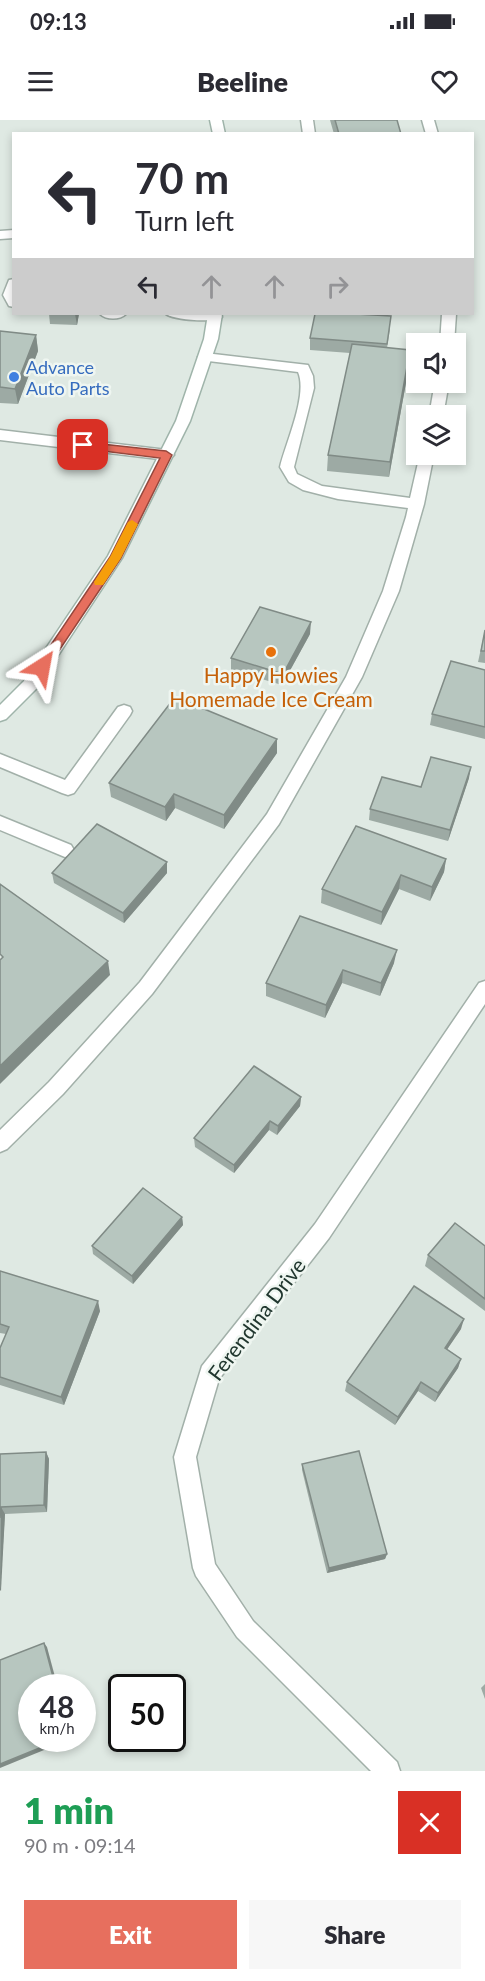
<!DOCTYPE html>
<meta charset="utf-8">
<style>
body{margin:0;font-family:Lato,sans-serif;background:#f7f7f7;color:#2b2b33;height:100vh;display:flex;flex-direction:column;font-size:22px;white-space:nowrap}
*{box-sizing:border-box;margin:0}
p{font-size:20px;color:#7c7c81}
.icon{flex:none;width:33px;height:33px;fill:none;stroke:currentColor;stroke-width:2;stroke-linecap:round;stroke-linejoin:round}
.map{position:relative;height:1651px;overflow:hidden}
.drawer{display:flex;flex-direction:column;background:#fff;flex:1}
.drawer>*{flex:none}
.guide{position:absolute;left:12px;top:12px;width:462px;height:183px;border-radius:0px;box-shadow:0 3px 9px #0003;background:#fff;color:#2b2b33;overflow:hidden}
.fabs{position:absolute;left:406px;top:213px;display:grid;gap:12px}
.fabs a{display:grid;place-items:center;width:60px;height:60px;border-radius:0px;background:#fff;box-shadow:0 3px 9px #0003;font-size:30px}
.speed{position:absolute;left:18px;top:1554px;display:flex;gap:12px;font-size:30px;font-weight:700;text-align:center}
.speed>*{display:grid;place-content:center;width:78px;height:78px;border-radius:50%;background:#fff;box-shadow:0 3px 9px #0003;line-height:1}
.speed small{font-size:15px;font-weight:400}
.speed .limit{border:3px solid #111;border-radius:9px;background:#fff;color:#111}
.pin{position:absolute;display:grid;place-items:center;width:51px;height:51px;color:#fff;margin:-26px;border-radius:12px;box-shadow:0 3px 9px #0006}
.me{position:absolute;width:66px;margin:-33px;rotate:34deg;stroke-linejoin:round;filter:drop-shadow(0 0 4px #0008)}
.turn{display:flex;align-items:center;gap:21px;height:126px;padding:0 24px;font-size:27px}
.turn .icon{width:78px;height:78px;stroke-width:2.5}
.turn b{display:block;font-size:42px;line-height:51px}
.lanes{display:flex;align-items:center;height:57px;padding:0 24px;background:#0003;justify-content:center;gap:30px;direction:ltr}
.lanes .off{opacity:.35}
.round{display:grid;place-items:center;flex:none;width:63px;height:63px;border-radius:0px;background:#f7f7f7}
.head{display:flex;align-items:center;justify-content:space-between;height:102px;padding:0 24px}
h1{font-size:36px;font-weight:800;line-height:45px;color:#1e9e55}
.button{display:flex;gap:12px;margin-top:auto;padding:12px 24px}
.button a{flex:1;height:69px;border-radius:0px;background:#e76f5e;color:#fff;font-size:24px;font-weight:800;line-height:69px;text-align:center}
.button a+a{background:#f7f7f7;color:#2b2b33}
.status{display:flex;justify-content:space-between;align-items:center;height:42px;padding:0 30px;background:#fff;direction:ltr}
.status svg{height:16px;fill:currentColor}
header{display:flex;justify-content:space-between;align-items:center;height:78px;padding:0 24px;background:#fff;font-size:27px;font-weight:800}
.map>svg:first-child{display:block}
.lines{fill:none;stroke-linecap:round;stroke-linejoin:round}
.service-casing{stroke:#a2b0a9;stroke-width:3}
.minor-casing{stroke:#a2b0a9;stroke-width:3}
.secondary-casing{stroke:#9fb4aa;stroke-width:3}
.service{fill:#fff;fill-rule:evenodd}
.minor{fill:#fff;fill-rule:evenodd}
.secondary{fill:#fff;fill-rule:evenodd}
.wall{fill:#9daaa4}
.shaded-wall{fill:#808b86}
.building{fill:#b7c6bf;stroke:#808b86;stroke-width:1.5}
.route{fill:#e76f5e;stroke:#96483d;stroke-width:1.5}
.slow{fill:#f59e0b}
.shop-dot{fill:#3f7fe0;stroke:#eff6f1;stroke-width:2}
.food-dot{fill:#e8710a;stroke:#eff6f1;stroke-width:2}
.labels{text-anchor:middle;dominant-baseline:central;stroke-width:5;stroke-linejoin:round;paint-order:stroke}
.far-shop-label{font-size:18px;fill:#366cbe;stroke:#eff6f1;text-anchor:start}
.food-label{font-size:21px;fill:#c56008;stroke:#eff6f1}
.street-label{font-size:21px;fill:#21372f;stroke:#eff6f1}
</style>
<div class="status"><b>09:13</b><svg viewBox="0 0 49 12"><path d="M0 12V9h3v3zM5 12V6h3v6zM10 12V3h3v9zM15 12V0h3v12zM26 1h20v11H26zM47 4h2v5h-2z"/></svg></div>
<header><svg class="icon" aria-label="menu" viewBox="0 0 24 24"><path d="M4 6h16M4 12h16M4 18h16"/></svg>Beeline<svg class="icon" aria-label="heart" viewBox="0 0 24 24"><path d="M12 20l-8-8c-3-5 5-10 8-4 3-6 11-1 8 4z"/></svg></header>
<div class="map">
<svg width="485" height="1651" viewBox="0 0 485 1651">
<rect width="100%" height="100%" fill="#dfe9e3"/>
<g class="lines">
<defs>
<g id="service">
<path d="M301,0H313L315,14H303Z"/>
<path d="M422,0H434L438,14H426Z"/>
<path d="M14,110V118L0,119V111Z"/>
<path d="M14,159V187L9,186L3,175L9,160Z"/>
<path d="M100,194H126C120,200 106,200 100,194Z"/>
<path d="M166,194H217L222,197C214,203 174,200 166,194Z"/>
<path d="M442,194H456L454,224H440Z"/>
<path d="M205,233L308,245L313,256L314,268L294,347L297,354L322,366L410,378L420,334H434L424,384L399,471L362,557L279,704L152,874L63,974L7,1029L0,1032V1010L49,962L140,862L267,694L346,557L383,471L406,397L408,388L338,379L303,370L289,362L280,347C286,322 308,275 298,252L200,240L198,237Z"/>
<path d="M435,262H449L443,296H429Z"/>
<path d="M0,310L167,330L174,335L167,340L0,320Z"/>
<path d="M124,585L130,587L132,591L130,595L74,673L68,675L62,673L0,647V634L65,660L118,587Z"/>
<path d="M0,696L71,725L74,730L71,735L65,737L0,710Z"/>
</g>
<path id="minor" d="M485,861V884L329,1118L219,1259L196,1337L215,1444L253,1501L397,1642L400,1651H371L237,1517L196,1456L193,1448L174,1337L202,1246L315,1104L479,863Z"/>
<g id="secondary">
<path d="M210,0H222L225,14H213Z"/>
<path d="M208,194H222L218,219L190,301L122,438L36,569L6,599L0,601V585L24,561L108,436L176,301L204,219Z"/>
</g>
</defs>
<use href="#service" class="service-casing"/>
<use href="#minor" class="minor-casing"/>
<use href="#secondary" class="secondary-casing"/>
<use href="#service" class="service"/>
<use href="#minor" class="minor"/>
<use href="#secondary" class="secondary"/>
</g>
<g class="wall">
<path d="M330,0H397L401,14H334Z"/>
<path d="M49,194H79L77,205L50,204Z"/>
<path d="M390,209L387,228L409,246L389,357L327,351L328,335L350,233L310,230V218Z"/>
<path d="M0,211L36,215L38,231L18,284L0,283Z"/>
<path d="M485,510V543L478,542Z"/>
<path d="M310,514L282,565L231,550V538Z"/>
<path d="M485,550V619L430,605L432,594Z"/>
<path d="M277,633L224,709L175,688L166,701L111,677L109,663Z"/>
<path d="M469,658L448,721L369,700L370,689Z"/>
<path d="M446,739L444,752L430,781L399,769L381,805L321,783L322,769Z"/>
<path d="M52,753H167L124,803L54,763Z"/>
<path d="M300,796L394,843L380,876L342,863L325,898L266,876V863Z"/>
<path d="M301,977L300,986L277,1015L269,1010L234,1053L195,1027L194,1018Z"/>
<path d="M182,1097L183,1105L133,1164L93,1134L92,1126Z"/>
<path d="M485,1126V1191L425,1146L428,1135Z"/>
<path d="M0,1151L100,1191L64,1285L0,1265V1228L6,1214L0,1213Z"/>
<path d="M461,1209L447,1229L461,1239L458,1248L435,1282L418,1271L395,1305L345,1271L347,1262Z"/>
<path d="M46,1332L49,1339L47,1392L5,1394L0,1471V1334Z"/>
<path d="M302,1344L387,1434L385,1439L327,1453L302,1350Z"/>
<path d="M485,1564V1579L481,1568Z"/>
</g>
<g class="shaded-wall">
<path d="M75,194H79L77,205Z"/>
<path d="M36,215L38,231L18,284L15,269Z"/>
<path d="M410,230L409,246L389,357L390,342Z"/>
<path d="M311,502L310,514L282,565L283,554Z"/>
<path d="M277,619V633L224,709V695Z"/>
<path d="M471,647L469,658L448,721L450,710Z"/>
<path d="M174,674L175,688L166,701L165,687Z"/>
<path d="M446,739L444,752L430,781L432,767Z"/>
<path d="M167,742V753L124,803L123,793Z"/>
<path d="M401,755L399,769L381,805L382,792Z"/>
<path d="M397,830L394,843L380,876L381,863Z"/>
<path d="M108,841L110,855L0,964V946Z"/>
<path d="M343,850L342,863L325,898L326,885Z"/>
<path d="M301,977L300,986L277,1015L278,1006Z"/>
<path d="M270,1001L269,1010L234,1053V1045Z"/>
<path d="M182,1097L183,1105L133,1164L132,1156Z"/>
<path d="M98,1181L100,1191L64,1285L61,1277Z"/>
<path d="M464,1199L461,1209L442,1237L445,1228Z"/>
<path d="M461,1239L458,1248L435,1282L438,1273Z"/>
<path d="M421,1262L418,1271L395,1305L398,1297Z"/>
<path d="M46,1332L49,1339L47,1392L44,1385Z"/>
<path d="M1,1387L5,1394L1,1471L0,1470Z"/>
<path d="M387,1434L385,1439L327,1453L329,1448Z"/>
<path d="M44,1523L47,1527L58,1568H56Z"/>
<path d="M64,1618L71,1619L0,1648V1644Z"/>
</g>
<g class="building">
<path d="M335,0H397L401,14H339Z"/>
<path d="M315,194H356L391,196L387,224L310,218Z"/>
<path d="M0,211L36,215L15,269L0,267Z"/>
<path d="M352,224L410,230L390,342L328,335Z"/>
<path d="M260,487L311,502L283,554L231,538Z"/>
<path d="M485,510V531H481Z"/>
<path d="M451,541L485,550V607L432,594Z"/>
<path d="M175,577L277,619L224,695L174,674L165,687L109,663Z"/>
<path d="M431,637L471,647L450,710L370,689L382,657L421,667Z"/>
<path d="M97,704L167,742L123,793L52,753Z"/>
<path d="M356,706L446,739L432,767L401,755L382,792L322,769Z"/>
<path d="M0,764L108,841L0,946V840L3,837L0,834Z"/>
<path d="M300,796L397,830L381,863L343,850L326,885L266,863Z"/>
<path d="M254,946L301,977L278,1006L270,1001L234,1045L194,1018Z"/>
<path d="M143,1068L182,1097L132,1156L92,1126Z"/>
<path d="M455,1103L485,1126V1179L428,1135Z"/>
<path d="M0,1151L98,1181L61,1277L0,1257V1228L9,1207L0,1204Z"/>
<path d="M414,1166L464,1199L445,1228L461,1239L438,1273L421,1262L398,1297L347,1262Z"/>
<path d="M359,1331L387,1434L329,1448L302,1344Z"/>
<path d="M46,1332L44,1385L1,1387L0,1398V1334Z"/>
<path d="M44,1523L56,1568H32V1618H64L0,1644V1540Z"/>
</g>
<path class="route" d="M83,322L166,331L172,335L121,438L46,550L42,552L36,547L110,437L160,338L79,328V323Z"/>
<path class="slow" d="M132,400L138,404L121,438L103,465H95L94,462L110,437L128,402Z"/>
<circle class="shop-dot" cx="14" cy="257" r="6"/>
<circle class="food-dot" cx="271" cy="532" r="6"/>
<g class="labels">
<g class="far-shop-label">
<text x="26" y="247">Advance<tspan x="26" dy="21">Auto Parts</tspan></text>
</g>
<g class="food-label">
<text x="271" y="554">Happy Howies<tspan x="271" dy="24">Homemade Ice Cream</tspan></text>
</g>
<g class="street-label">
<text transform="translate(256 1199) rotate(-53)">Ferendina Drive</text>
</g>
</g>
</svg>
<div class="fabs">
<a><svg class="icon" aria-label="sound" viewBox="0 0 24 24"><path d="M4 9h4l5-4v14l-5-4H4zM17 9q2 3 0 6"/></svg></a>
<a><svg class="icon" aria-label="layers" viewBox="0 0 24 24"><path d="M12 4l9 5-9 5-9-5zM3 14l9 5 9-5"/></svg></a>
</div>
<div class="speed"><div>48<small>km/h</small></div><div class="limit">50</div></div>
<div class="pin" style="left:83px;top:325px;background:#d93025"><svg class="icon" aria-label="arrive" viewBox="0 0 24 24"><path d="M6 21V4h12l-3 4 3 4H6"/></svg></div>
<svg class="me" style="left:42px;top:547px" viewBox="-20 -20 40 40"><path d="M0-17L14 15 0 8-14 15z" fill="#e76f5e" stroke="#fff" stroke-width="4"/></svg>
<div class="guide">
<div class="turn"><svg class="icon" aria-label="left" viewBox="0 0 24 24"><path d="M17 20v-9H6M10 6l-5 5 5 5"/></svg><div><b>70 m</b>Turn left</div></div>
<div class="lanes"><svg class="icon" aria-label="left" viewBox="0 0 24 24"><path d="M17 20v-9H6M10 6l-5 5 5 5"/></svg><svg class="icon off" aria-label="ahead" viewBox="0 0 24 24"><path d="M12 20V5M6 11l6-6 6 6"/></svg><svg class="icon off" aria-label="ahead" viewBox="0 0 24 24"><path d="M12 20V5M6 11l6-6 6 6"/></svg><svg class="icon off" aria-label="right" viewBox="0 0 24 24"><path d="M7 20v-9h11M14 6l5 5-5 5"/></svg></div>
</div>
</div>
<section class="drawer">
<div class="head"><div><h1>1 min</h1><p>90 m · 09:14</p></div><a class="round" style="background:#d93025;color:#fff"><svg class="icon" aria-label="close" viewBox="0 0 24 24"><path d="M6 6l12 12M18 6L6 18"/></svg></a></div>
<div class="button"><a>Exit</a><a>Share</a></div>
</section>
